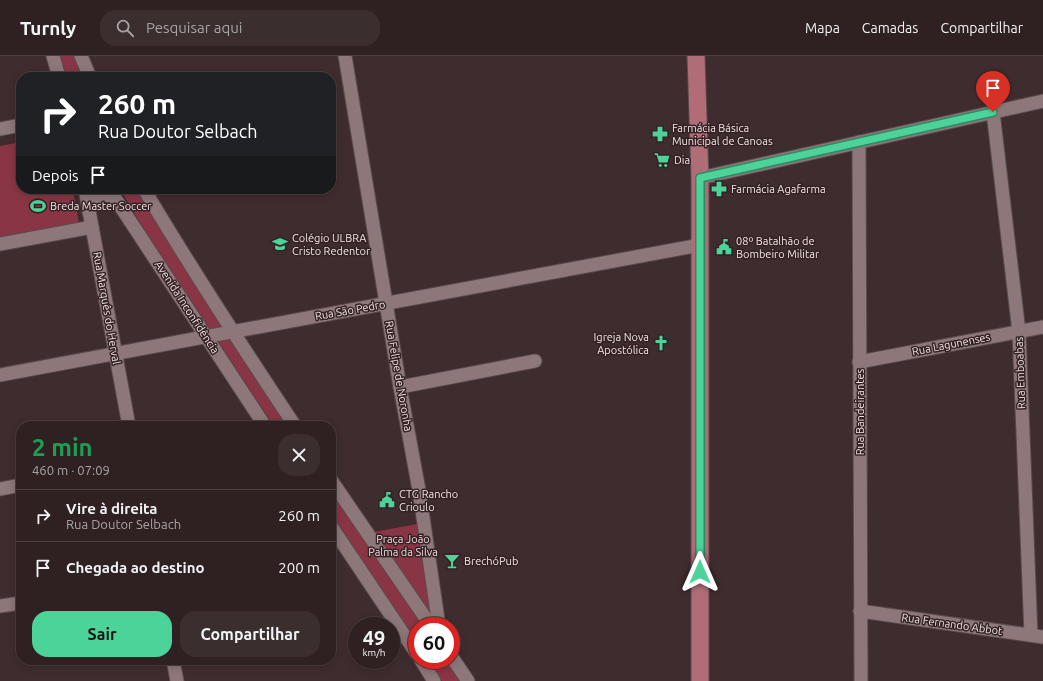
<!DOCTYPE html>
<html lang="pt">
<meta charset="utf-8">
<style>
body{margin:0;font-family:Ubuntu,sans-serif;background:#3b2e2f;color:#f1f3f6;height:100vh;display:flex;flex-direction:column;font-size:15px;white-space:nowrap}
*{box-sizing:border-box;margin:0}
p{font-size:13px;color:#a7a3a5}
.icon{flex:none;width:22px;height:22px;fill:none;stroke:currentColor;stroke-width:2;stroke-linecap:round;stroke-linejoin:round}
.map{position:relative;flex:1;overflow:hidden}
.sheet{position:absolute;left:16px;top:365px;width:320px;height:244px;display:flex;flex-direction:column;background:#2f2122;border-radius:16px;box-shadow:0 2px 10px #0003,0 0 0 1px #4a3e40}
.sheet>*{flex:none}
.top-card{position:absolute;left:16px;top:16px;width:320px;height:122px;border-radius:16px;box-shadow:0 2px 10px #0003,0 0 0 1px #4a3e40;background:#202124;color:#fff;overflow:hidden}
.speed{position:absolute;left:348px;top:561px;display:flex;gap:8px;font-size:20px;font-weight:700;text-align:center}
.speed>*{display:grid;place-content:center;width:52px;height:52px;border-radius:50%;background:#2f2122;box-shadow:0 2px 10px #0003,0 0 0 1px #4a3e40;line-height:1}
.speed small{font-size:10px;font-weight:400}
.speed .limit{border:6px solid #d22;background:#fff;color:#111}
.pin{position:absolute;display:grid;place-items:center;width:34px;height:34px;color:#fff;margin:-41px -17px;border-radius:50% 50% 50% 0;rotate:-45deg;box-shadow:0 0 4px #0007}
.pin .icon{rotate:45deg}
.me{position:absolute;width:44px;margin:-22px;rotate:0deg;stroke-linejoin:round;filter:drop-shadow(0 0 3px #0008)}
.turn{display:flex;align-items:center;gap:14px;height:84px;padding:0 16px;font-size:18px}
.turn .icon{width:52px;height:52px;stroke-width:2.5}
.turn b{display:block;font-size:28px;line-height:34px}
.then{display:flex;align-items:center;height:38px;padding:0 16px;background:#0003;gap:8px;font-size:15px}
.round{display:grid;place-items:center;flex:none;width:42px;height:42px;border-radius:16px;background:#3b2e2f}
.head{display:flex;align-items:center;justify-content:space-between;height:68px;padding:0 16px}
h1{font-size:24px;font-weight:600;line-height:30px;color:#1e9e55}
.button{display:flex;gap:8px;margin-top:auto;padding:8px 16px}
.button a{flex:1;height:46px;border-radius:16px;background:#4cd39a;color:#111;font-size:16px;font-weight:600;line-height:46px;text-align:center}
.button a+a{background:#3b2e2f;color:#f1f3f6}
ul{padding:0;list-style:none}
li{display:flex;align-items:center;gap:12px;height:52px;padding:0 16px;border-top:1px solid #4a3e40}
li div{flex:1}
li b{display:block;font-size:15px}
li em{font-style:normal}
header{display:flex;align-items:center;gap:24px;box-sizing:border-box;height:56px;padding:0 20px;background:#2f2122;border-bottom:1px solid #4a3e40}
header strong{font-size:19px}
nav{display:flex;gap:22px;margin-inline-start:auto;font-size:14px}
.search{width:280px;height:36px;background:#3b2e2f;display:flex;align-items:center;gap:10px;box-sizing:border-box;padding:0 14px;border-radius:16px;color:#a7a3a5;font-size:15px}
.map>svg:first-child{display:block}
.green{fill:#8a3545}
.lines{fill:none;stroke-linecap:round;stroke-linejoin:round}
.minor-casing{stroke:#5a4a4c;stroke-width:15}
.major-casing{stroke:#5a4a4c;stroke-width:19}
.minor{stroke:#8d7779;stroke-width:13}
.major{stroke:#b06d77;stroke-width:17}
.route-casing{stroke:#318964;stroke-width:10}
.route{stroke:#4cd39a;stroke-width:7}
.labels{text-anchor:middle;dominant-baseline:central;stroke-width:3;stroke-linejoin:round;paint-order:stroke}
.poi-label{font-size:11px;fill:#f1e4e5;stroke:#342224;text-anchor:start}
.street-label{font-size:11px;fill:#f1e4e5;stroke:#342224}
.park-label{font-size:11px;fill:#f4d9dc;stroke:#342224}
</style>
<header>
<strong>Turnly</strong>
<div class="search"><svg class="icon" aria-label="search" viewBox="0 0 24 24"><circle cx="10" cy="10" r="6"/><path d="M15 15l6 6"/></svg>Pesquisar aqui</div>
<nav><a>Mapa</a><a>Camadas</a><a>Compartilhar</a></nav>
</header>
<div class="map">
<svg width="1043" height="625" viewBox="0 0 1043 625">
<rect width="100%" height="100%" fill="#3f2c2e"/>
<g class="green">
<path d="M60,0H76L85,21H67Z"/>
<path d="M21,86V133H73L79,168L0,183V90Z"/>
<path d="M120,133H139L291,370H274L142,170Z"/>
<path d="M331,428L425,570H417V587L331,457Z"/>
<path d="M417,468L431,563L374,476Z"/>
<path d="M428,604H448L462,625H442Z"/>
</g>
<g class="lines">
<defs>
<g id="minor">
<path d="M53,0L59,21"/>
<path d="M81,0L90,21"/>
<path d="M345,0L400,331L419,434L439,570"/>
<path d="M993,56L1019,276L1031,579"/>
<path d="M0,73L21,69"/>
<path d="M859,86L861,625"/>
<path d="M700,122L1043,45"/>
<path d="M85,133L129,370"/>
<path d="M109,133L265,370"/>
<path d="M144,133C192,214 243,292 295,370"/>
<path d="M89,156L94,144L104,139L113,140"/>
<path d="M0,188L92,171"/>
<path d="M859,306L1043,271"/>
<path d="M0,319L700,189"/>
<path d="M400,331L535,305"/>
<path d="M331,424L431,570"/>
<path d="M0,433L21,429"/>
<path d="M331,470L417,598"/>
<path d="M0,550L21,547"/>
<path d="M860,555L1043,581"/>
<path d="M451,600L468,625"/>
<path d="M173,604L177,625"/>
<path d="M421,604L434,625"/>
</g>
<path id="major" d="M696,0L700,122V625"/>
</defs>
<use href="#minor" class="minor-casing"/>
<use href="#major" class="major-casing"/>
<use href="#minor" class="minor"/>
<use href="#major" class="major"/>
</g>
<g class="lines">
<defs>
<path id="route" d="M700,516V122L993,56"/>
</defs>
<use href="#route" class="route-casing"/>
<use href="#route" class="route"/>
</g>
<defs>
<symbol id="pharmacy-bare" viewBox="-9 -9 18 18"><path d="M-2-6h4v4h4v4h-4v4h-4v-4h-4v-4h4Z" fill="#4cd39a" stroke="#342224" stroke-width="2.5" paint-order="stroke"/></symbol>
<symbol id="supermarket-bare" viewBox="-9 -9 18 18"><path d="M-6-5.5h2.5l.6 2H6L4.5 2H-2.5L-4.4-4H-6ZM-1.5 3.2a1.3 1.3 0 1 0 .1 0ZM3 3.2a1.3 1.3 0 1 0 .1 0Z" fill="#4cd39a" stroke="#342224" stroke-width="2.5" paint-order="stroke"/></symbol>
<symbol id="stadium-bare" viewBox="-9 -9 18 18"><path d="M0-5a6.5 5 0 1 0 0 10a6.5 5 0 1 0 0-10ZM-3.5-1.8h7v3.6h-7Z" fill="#4cd39a" stroke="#342224" stroke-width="2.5" paint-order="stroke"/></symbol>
<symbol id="school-bare" viewBox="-9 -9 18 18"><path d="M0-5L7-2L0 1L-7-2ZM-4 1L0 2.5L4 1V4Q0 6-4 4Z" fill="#4cd39a" stroke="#342224" stroke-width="2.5" paint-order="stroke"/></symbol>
<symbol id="civic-bare" viewBox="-9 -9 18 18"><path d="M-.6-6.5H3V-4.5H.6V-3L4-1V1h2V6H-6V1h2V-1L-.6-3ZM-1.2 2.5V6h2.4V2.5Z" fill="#4cd39a" stroke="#342224" stroke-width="2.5" paint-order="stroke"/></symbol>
<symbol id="church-bare" viewBox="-9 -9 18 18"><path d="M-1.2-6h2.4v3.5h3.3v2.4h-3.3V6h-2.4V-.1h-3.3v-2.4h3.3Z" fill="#4cd39a" stroke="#342224" stroke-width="2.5" paint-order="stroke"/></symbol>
<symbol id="bar-bare" viewBox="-9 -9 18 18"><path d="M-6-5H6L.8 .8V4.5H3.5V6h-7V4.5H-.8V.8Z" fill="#4cd39a" stroke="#342224" stroke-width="2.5" paint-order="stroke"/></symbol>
</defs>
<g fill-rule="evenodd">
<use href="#pharmacy-bare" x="649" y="67" width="22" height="22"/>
<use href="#supermarket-bare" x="651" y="93" width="22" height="22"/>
<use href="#pharmacy-bare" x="708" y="122" width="22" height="22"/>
<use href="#stadium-bare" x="27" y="139" width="22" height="22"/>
<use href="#school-bare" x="269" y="177" width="22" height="22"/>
<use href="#civic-bare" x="713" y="180" width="22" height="22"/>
<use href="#church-bare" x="650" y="276" width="22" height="22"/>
<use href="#civic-bare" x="376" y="433" width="22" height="22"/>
<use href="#bar-bare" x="441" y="494" width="22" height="22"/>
</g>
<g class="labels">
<g class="poi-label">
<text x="672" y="72">Farmácia Básica<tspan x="672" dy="13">Municipal de Canoas</tspan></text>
<text x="674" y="104">Dia</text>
<text x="731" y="133">Farmácia Agafarma</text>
<text x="50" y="150">Breda Master Soccer</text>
<text x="292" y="182">Colégio ULBRA<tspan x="292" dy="13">Cristo Redentor</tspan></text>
<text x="736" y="185">08º Batalhão de<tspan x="736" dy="13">Bombeiro Militar</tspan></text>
<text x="649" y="281" text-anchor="end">Igreja Nova<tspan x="649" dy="13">Apostólica</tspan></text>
<text x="399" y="438">CTG Rancho<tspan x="399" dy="13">Crioulo</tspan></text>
<text x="464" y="505">BrechóPub</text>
</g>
<g class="street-label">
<text transform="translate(187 251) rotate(57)">Avenida Inconfidência</text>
<text transform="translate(107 252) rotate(80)">Rua Marquês do Herval</text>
<text transform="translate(350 254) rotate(-10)">Rua São Pedro</text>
<text transform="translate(951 288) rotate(-11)">Rua Lagunenses</text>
<text transform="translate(1020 317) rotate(-92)">Rua Emboabas</text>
<text transform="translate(399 320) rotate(80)">Rua Felipe de Noronha</text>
<text transform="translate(860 356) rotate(-90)">Rua Bandeirantes</text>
<text transform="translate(952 568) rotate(8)">Rua Fernando Abbot</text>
</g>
<g class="park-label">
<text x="403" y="483">Praça João<tspan x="403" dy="13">Palma da Silva</tspan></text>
</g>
</g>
</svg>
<div class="speed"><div>49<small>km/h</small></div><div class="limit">60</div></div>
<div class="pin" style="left:993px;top:56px;background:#d93025"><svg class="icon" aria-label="arrive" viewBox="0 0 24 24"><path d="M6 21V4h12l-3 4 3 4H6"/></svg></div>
<svg class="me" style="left:700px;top:516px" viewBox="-20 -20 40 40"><path d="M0-17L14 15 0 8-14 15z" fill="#4cd39a" stroke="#fff" stroke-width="4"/></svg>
<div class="top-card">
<div class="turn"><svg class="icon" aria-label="right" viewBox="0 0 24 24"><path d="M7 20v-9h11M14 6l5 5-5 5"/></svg><div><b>260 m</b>Rua Doutor Selbach</div></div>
<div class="then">Depois<svg class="icon" aria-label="arrive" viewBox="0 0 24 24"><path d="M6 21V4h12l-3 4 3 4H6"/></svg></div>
</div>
<section class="sheet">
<div class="head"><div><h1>2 min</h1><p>460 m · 07:09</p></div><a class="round"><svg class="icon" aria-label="close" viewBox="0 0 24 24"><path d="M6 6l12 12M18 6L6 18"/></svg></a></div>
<ul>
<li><svg class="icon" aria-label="right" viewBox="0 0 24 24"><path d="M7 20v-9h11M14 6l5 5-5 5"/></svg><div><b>Vire à direita</b><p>Rua Doutor Selbach</p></div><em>260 m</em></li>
<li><svg class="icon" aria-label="arrive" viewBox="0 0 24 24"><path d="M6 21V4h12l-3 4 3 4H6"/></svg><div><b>Chegada ao destino</b></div><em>200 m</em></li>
</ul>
<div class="button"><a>Sair</a><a>Compartilhar</a></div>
</section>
</div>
